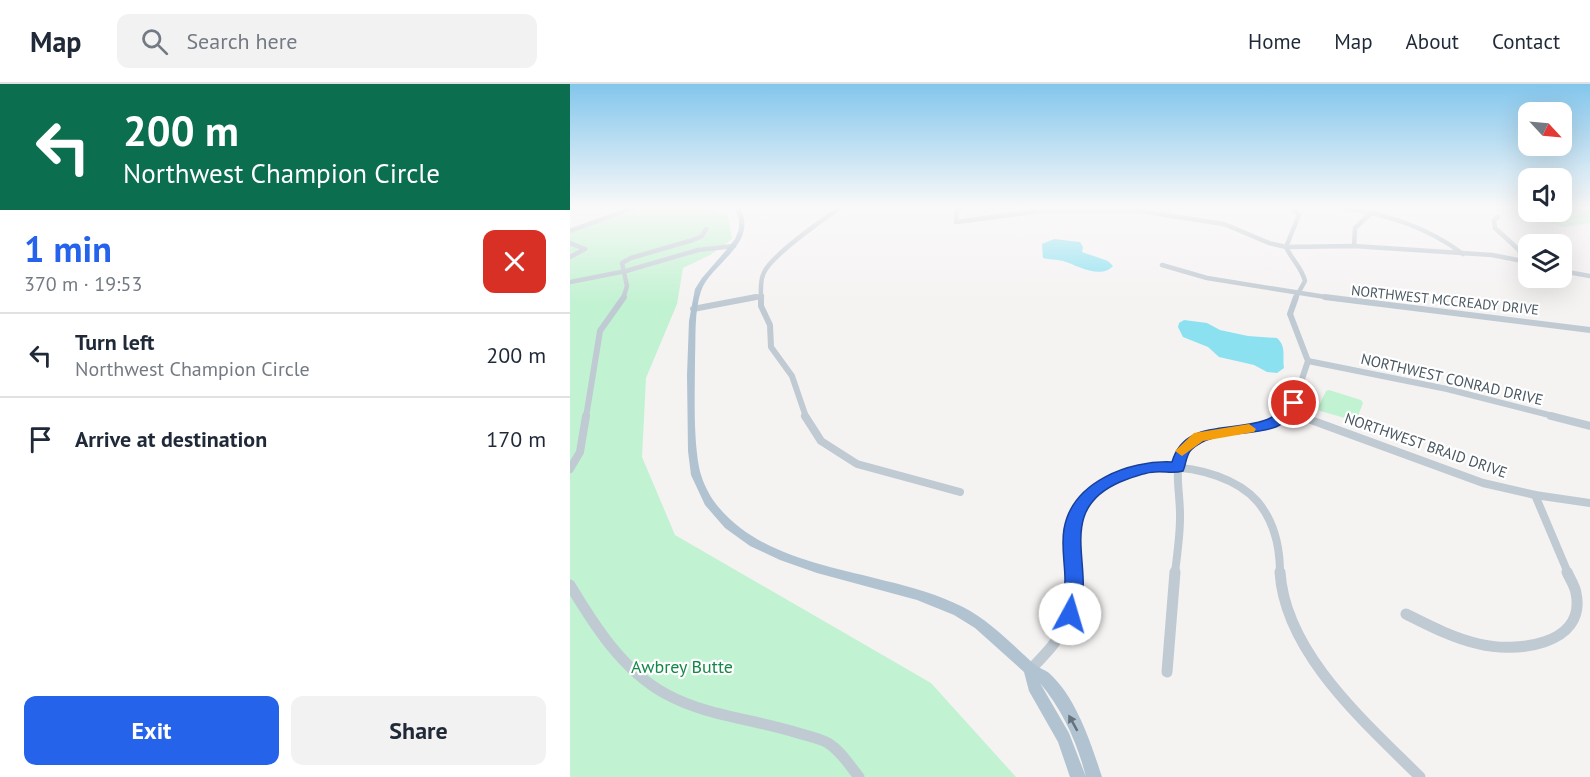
<!DOCTYPE html>
<meta charset="utf-8">
<style>
body{margin:0;font-family:"PT Sans",sans-serif;background:#f2f2f3;color:#1f2937;height:100vh;display:flex;flex-direction:column;font-size:22px;white-space:nowrap}
*{box-sizing:border-box;margin:0}
p{font-size:20px;color:#747a83}
.icon{flex:none;width:33px;height:33px;fill:none;stroke:currentColor;stroke-width:2;stroke-linecap:round;stroke-linejoin:round}
.map{position:relative;flex:1;overflow:hidden}
.sheet{display:flex;flex-direction:column;background:#fff;width:570px}
.sheet>*{flex:none}
.banner{background:#0b6e4f;color:#fff;overflow:hidden}
.needle{width:39px;rotate:116deg}
.fabs{position:absolute;left:948px;top:18px;display:grid;gap:12px}
.fabs a{display:grid;place-items:center;width:54px;height:54px;border-radius:12px;background:#fff;box-shadow:0 6px 24px #0002;font-size:30px}
.pin{position:absolute;display:grid;place-items:center;width:51px;height:51px;color:#fff;margin:-26px;border:3px solid #fff;border-radius:50%;box-shadow:0 2px 6px #0007}
.me{position:absolute;width:66px;margin:-33px;rotate:6deg;stroke-linejoin:round;filter:drop-shadow(0 0 4px #0008)}
.turn{display:flex;align-items:center;gap:21px;height:126px;padding:0 24px;font-size:27px}
.turn .icon{width:78px;height:78px;stroke-width:2.5}
.turn b{display:block;font-size:42px;line-height:51px}
.round{display:grid;place-items:center;flex:none;width:63px;height:63px;border-radius:12px;background:#f2f2f3}
.head{display:flex;align-items:center;justify-content:space-between;height:102px;padding:0 24px}
h1{font-size:36px;font-weight:600;line-height:45px;color:#2563eb}
.primary-button{display:flex;gap:12px;margin-top:auto;padding:12px 24px}
.primary-button a{flex:1;height:69px;border-radius:12px;background:#2563eb;color:#fff;font-size:24px;font-weight:600;line-height:69px;text-align:center}
.primary-button a+a{background:#f2f2f3;color:#1f2937}
ul{padding:0;list-style:none}
li{display:flex;align-items:center;gap:18px;height:84px;padding:0 24px;border-top:2px solid #e0e1e3}
li div{flex:1}
li b{display:block;font-size:22px}
li em{font-style:normal}
header{display:flex;align-items:center;gap:36px;box-sizing:border-box;height:84px;padding:0 30px;background:#fff;border-bottom:2px solid #e0e1e3}
header strong{font-size:28px}
nav{display:flex;gap:33px;margin-inline-start:auto;font-size:21px}
.search{width:420px;height:54px;background:#f2f2f3;display:flex;align-items:center;gap:15px;box-sizing:border-box;padding:0 21px;border-radius:12px;color:#747a83;font-size:22px}
main{display:flex;flex:1;min-height:0}
.map>svg:first-child{display:block}
.green{fill:#c1f2d1}
.water{fill:#8ce1f1}
.lines{fill:none;stroke-linecap:round;stroke-linejoin:round}
.minor-far3{stroke:#c0cad2;stroke-width:4.5}
.minor-far2{stroke:#c0cad2;stroke-width:6}
.minor-far1{stroke:#c0cad2;stroke-width:8}
.minor{stroke:#c0cad2;stroke-width:11}
.major{fill:#b1c3d1;fill-rule:evenodd}
.oneway{fill:#63727d}
.route{fill:#2563eb;stroke:#184099;stroke-width:1.5}
.slow{fill:#f59e0b}
.labels{text-anchor:middle;dominant-baseline:central;stroke-width:4.5;stroke-linejoin:round;paint-order:stroke}
.far-street-label{font-size:14px;fill:#495761;stroke:#fff}
.street-label{font-size:15px;fill:#495761;stroke:#fff}
.near-park-label{font-size:18px;fill:#148848;stroke:#fff}
</style>
<header>
<strong>Map</strong>
<div class="search"><svg class="icon" aria-label="search" viewBox="0 0 24 24"><circle cx="10" cy="10" r="6"/><path d="M15 15l6 6"/></svg>Search here</div>
<nav><a>Home</a><a>Map</a><a>About</a><a>Contact</a></nav>
</header>
<main>
<section class="sheet">
<div class="banner">
<div class="turn"><svg class="icon" aria-label="left" viewBox="0 0 24 24"><path d="M17 20v-9H6M10 6l-5 5 5 5"/></svg><div><b>200 m</b>Northwest Champion Circle</div></div>
</div>
<div class="head"><div><h1>1 min</h1><p>370 m · 19:53</p></div><a class="round" style="background:#d93025;color:#fff"><svg class="icon" aria-label="close" viewBox="0 0 24 24"><path d="M6 6l12 12M18 6L6 18"/></svg></a></div>
<ul>
<li><svg class="icon" aria-label="left" viewBox="0 0 24 24"><path d="M17 20v-9H6M10 6l-5 5 5 5"/></svg><div><b>Turn left</b><p>Northwest Champion Circle</p></div><em>200 m</em></li>
<li><svg class="icon" aria-label="arrive" viewBox="0 0 24 24"><path d="M6 21V4h12l-3 4 3 4H6"/></svg><div><b>Arrive at destination</b></div><em>170 m</em></li>
</ul>
<div class="primary-button"><a>Exit</a><a>Share</a></div>
</section>
<div class="map">
<svg width="1020" height="693" viewBox="0 0 1020 693">
<rect width="100%" height="100%" fill="#f5f2f2"/>
<g class="green">
<path d="M71,123H127L158,131L162,155L140,171L113,184L107,220L76,294L72,373L105,451L361,599L446,693H0V149Z"/>
<path d="M925,123H958V128H992V123H1020V139L994,143Z"/>
<path d="M759,306L791,316L793,319L786,337L750,327L748,324L756,307Z"/>
</g>
<g class="water">
<path d="M484,155L510,158L513,163L512,168L538,177L543,182C530,196 507,181 493,177C486,175 480,176 473,174L472,160Z"/>
<path d="M614,236L637,239L650,246L678,252L707,254C717,263 712,273 714,284L707,289L697,288L684,281L649,273L638,263L613,253L608,243L609,239Z"/>
</g>
<g class="lines">
<g class="minor-far3">
<path d="M392,123L387,127L386,138L470,127H569L654,140L699,159L716,163L784,162L922,171L958,178"/>
<path d="M721,123L729,131L716,163C722,176 732,184 735,197L725,215"/>
<path d="M772,123C817,131 856,142 893,170"/>
<path d="M928,133L924,136L925,144L949,166L952,176"/>
<path d="M0,147L66,123"/>
<path d="M0,159L15,165"/>
<path d="M784,162L785,144L800,130"/>
<path d="M0,173L15,165"/>
<path d="M592,181L637,194L768,215"/>
<path d="M992,187L1020,192"/>
<path d="M0,198L56,187L128,166L164,162"/>
<path d="M53,215L57,202L52,179L61,174L123,156L132,152L136,145"/>
<path d="M178,215L192,212"/>
<path d="M191,215C191,207 190,198 193,191C198,173 254,135 271,123"/>
</g>
<g class="minor-far2">
<path d="M191,213V222L200,241L201,263L222,292L236,333"/>
<path d="M755,213L1020,246"/>
<path d="M123,225L186,213"/>
<path d="M738,277L877,305L987,333"/>
<path d="M720,328L735,333"/>
<path d="M16,333L30,247L54,213"/>
<path d="M713,333L720,328L724,319L738,277L720,230L726,213"/>
</g>
<g class="minor-far1">
<path d="M235,332L251,357L287,380L390,408"/>
<path d="M730,332L913,399L965,411L1020,419"/>
<path d="M981,332L1020,342"/>
<path d="M0,385L10,368L16,332"/>
<path d="M965,411L998,489"/>
<path d="M503,489C502,468 501,446 510,426C538,367 649,374 687,417C705,438 710,463 710,489"/>
<path d="M605,489C607,471 610,452 610,434C611,399 595,366 637,350L691,343L715,332"/>
</g>
<g class="minor">
<path d="M710,488C715,569 795,638 850,693"/>
<path d="M0,501C24,541 53,587 96,610C136,632 184,635 228,649C238,652 249,654 258,659C271,667 280,682 289,693"/>
<path d="M836,530C860,542 883,554 909,560C944,569 1017,562 1006,509C1005,502 1000,495 997,488"/>
<path d="M460,586C494,551 504,538 503,488"/>
<path d="M597,588L605,488"/>
</g>
<path class="major" d="M164,123H169C171,127 174,131 174,136C179,164 139,183 131,207C124,228 126,253 125,275C125,308 123,350 129,383C131,394 137,407 143,416C183,471 255,481 316,497C342,503 369,511 393,523C416,535 435,553 453,570C458,574 462,579 467,582C471,585 475,586 479,589C506,613 521,659 532,693H516C507,658 493,627 470,599L499,649L516,693H500L488,658L459,607L454,588L405,544L384,531L347,516L247,489L210,476L180,462L155,444L135,421L121,391L118,367L117,291L119,237L125,205L132,194L158,164L165,155L169,145V134Z"/>
</g>
<defs><path id="oneway-solid" d="M-6-.8H1V-3.2L6.5 0L1 3.2V.8H-6Z" transform="scale(1.5)"/></defs>
<use class="oneway" href="#oneway-solid" transform="translate(503 639) rotate(-119)"/>
<linearGradient id="sky" x2="0" y2="1"><stop stop-color="#83c6ec"/><stop offset="0.56" stop-color="#faf9f9"/><stop offset="1" stop-color="#faf9f9" stop-opacity="0"/></linearGradient>
<rect width="1020" height="220" fill="url(#sky)"/>
<path class="route" d="M724,315L731,319C712,364 649,337 621,366C616,371 616,381 613,387C603,390 595,387 585,388C575,388 560,394 550,398C481,428 529,487 507,536L500,539L494,536C488,524 495,509 495,496C495,479 491,462 494,445C502,398 559,376 602,378C618,322 693,362 720,316Z"/>
<path class="slow" d="M679,340L686,345L684,348L633,357L612,372L605,367L624,349Z"/>
<g class="labels">
<g class="far-street-label">
<text transform="translate(875 216) rotate(6)">NORTHWEST MCCREADY DRIVE</text>
</g>
<g class="street-label">
<text transform="translate(882 295) rotate(13)">NORTHWEST CONRAD DRIVE</text>
<text transform="translate(856 361) rotate(19)">NORTHWEST BRAID DRIVE</text>
</g>
<g class="near-park-label">
<text x="112" y="582">Awbrey Butte</text>
</g>
</g>
</svg>
<div class="fabs">
<a><svg class="needle" viewBox="-14 -14 28 28"><path d="M0-13l5 13h-10z" fill="#e53935"/><path d="M0 13l5-13h-10z" fill="#747a83"/></svg></a>
<a><svg class="icon" aria-label="sound" viewBox="0 0 24 24"><path d="M4 9h4l5-4v14l-5-4H4zM17 9q2 3 0 6"/></svg></a>
<a><svg class="icon" aria-label="layers" viewBox="0 0 24 24"><path d="M12 4l9 5-9 5-9-5zM3 14l9 5 9-5"/></svg></a>
</div>
<div class="pin" style="left:724px;top:319px;background:#d93025"><svg class="icon" aria-label="arrive" viewBox="0 0 24 24"><path d="M6 21V4h12l-3 4 3 4H6"/></svg></div>
<svg class="me" style="left:500px;top:530px" viewBox="-20 -20 40 40"><circle r="19" fill="#fff"/><path d="M0-13L10 11 0 6-10 11z" fill="#2563eb"/></svg>
</div>
</main>
